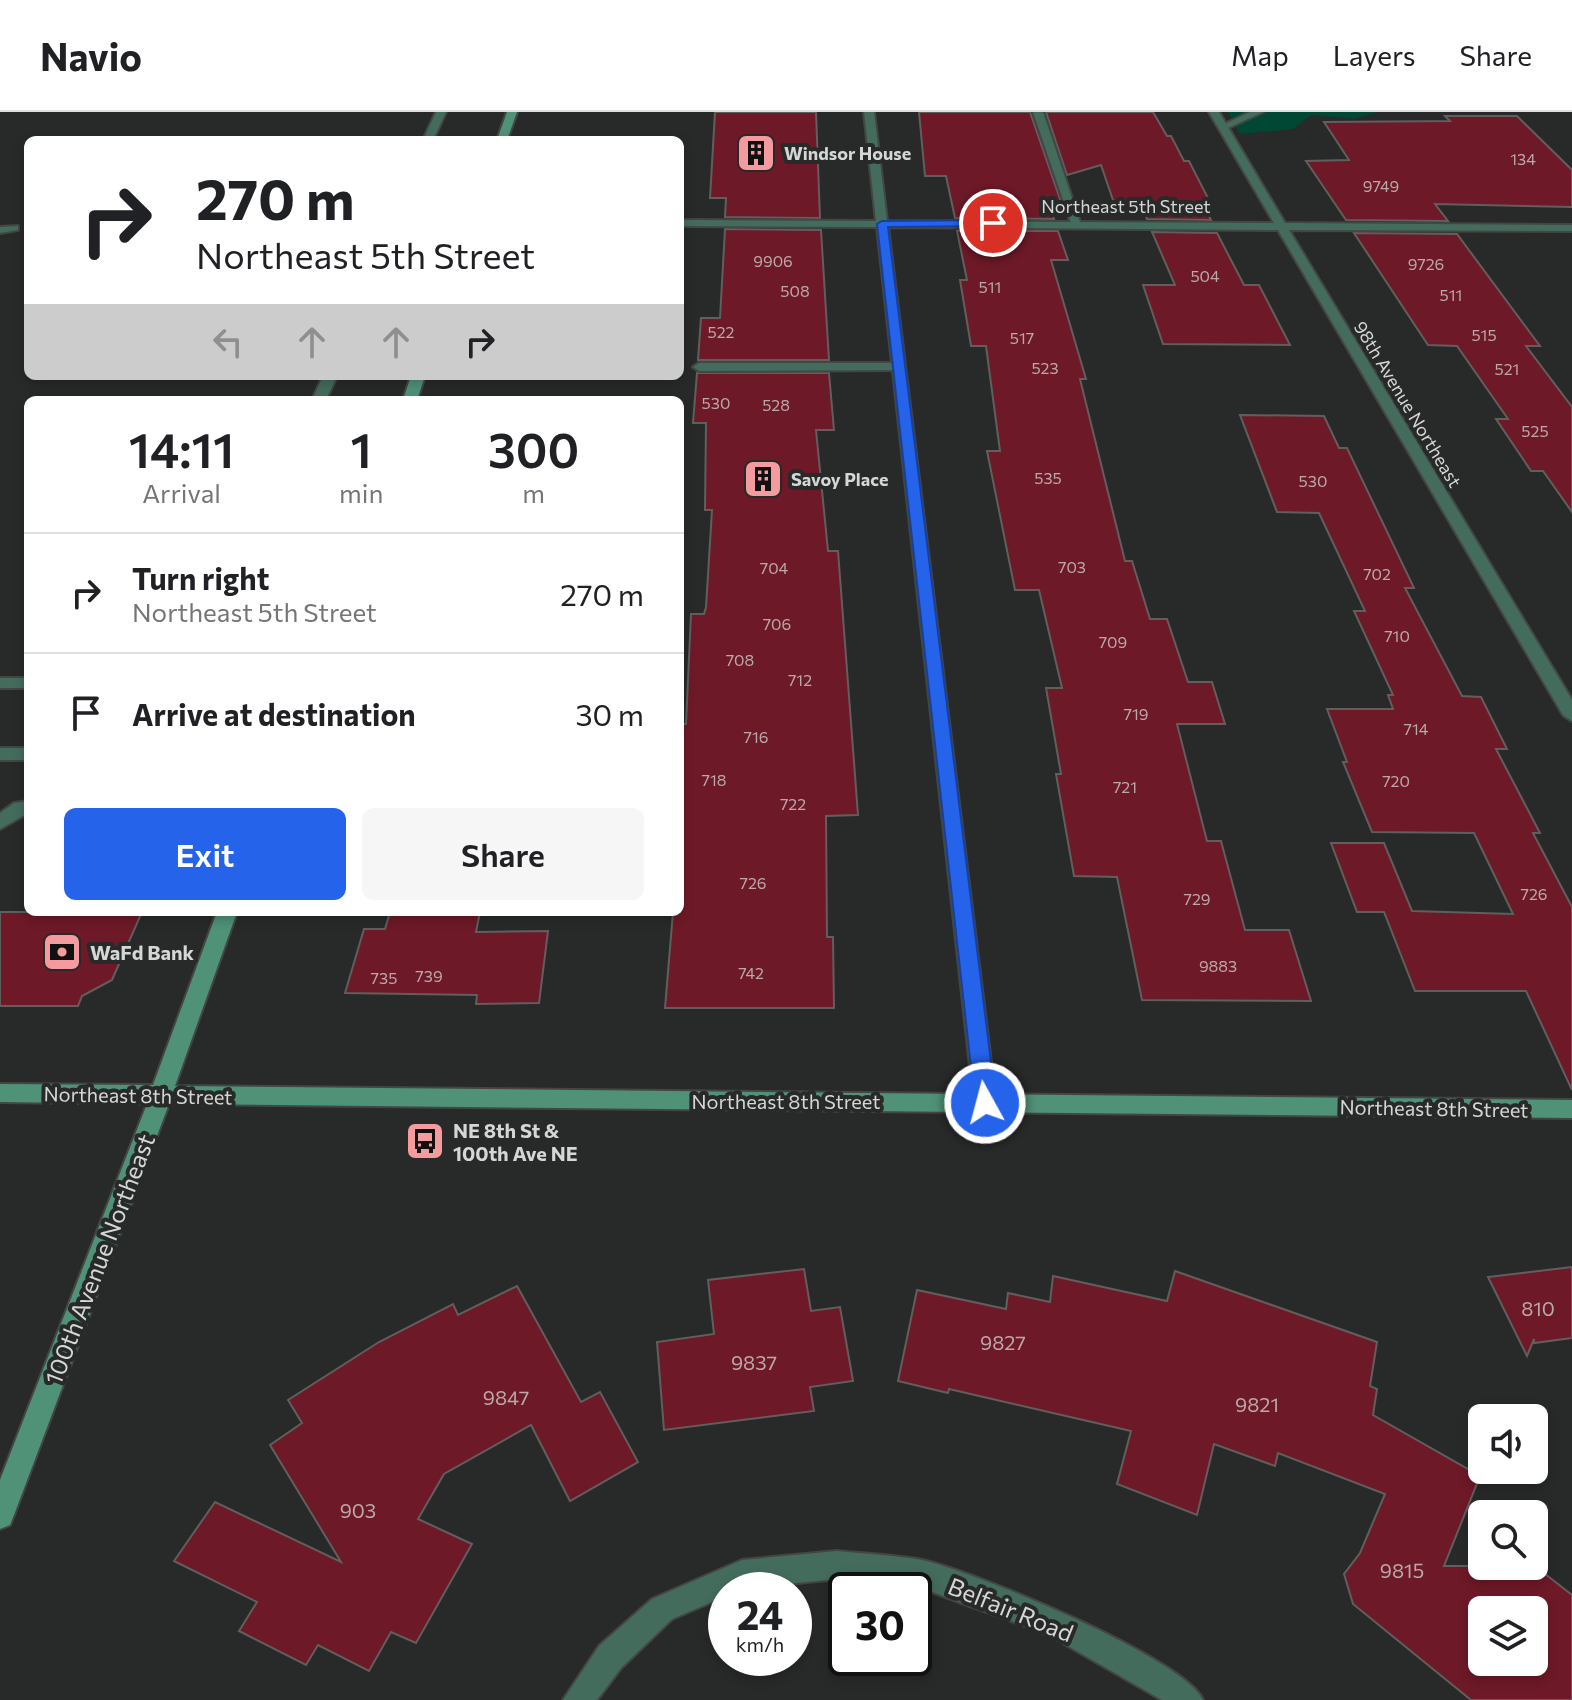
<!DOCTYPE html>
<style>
body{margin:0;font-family:Commissioner,sans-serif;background:#f6f6f6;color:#202124;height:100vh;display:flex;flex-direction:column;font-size:30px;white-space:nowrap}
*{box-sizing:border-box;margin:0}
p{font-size:26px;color:#757577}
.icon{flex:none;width:44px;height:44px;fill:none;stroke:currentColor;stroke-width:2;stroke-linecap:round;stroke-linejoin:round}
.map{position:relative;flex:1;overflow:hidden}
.sheet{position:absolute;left:24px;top:284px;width:660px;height:520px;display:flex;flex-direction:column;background:#fff;border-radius:12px;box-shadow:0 4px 12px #0003}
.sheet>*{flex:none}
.guide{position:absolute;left:24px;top:24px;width:660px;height:244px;border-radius:12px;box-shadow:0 4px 12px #0003;background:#fff;color:#202124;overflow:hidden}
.tools{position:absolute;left:1468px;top:1292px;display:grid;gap:16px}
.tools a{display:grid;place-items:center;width:80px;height:80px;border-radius:12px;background:#fff;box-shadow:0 4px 12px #0003;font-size:40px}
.speed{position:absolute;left:708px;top:1460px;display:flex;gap:16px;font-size:40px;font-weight:700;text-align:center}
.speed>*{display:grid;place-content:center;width:104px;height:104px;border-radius:50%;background:#fff;box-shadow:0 4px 12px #0003;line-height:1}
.speed small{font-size:20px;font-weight:400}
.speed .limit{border:4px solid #111;border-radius:12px;background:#fff;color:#111}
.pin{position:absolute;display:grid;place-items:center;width:68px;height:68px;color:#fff;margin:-34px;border:4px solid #fff;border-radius:50%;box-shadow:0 2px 8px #0007}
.me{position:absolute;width:88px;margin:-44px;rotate:353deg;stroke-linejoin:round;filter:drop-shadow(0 0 6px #0008)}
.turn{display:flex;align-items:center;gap:28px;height:168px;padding:0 40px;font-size:36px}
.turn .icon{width:104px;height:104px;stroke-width:2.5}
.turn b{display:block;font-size:56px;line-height:68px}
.lanes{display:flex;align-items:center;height:76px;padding:0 40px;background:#0003;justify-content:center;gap:40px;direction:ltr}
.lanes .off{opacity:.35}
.eta{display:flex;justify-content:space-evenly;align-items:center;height:136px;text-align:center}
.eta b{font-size:48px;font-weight:600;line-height:56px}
.button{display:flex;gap:16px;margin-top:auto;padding:16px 40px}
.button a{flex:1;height:92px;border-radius:12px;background:#2563eb;color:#fff;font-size:32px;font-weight:600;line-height:92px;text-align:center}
.button a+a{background:#f6f6f6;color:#202124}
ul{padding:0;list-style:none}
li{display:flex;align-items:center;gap:24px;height:120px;padding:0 40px;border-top:2px solid #e0e0e0}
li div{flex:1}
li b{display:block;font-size:30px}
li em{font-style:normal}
header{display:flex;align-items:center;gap:48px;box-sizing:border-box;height:112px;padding:0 40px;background:#fff;border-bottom:2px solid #e0e0e0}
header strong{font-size:38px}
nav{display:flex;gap:44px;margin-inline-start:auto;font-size:28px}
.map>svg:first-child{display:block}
.green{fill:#004833}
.building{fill:#6e1927;stroke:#625e5e;stroke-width:2;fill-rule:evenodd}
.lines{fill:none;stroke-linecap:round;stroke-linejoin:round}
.service-casing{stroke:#434644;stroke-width:4}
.minor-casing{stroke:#434644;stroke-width:4}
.secondary-casing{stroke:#434644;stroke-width:4}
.service{fill:#446c5c;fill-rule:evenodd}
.minor{fill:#446c5c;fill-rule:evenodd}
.secondary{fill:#4f9278;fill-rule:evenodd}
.route{fill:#2563eb;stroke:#184099;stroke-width:2}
.labels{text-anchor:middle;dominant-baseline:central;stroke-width:8;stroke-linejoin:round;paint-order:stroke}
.number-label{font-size:16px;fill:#bba8aa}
.far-poi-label{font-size:18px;font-weight:bold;fill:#d5d7d6;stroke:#272a28;text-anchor:start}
.far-street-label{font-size:18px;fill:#d5d7d6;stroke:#272a28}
.poi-label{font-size:20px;font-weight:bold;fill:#d5d7d6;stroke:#272a28;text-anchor:start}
.street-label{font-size:20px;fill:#d5d7d6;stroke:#272a28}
.near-number-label{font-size:20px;fill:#bba8aa}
.near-street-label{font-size:24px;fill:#d5d7d6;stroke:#272a28}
</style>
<header>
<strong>Navio</strong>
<nav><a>Map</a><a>Layers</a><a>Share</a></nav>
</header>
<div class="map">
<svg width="1572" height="1588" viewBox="0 0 1572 1588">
<rect width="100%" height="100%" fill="#272a28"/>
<path class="green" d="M1228,0H1378L1354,7L1311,3L1293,17L1240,22Z"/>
<g class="building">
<path d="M715,0H816L820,106L725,105L726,86H710Z"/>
<path d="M919,0H1030L1061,90H1048L1054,107L955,106L946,64H925Z"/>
<path d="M1046,0H1153L1167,24H1171L1184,49H1189L1211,92H1203L1211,108L1147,107L1140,91H1114L1101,53L1067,63Z"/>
<path d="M1445,4H1517L1572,58V95L1435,92L1448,109L1346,108L1306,49L1349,48L1324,10L1450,9Z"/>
<path d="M725,117L821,118L829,248H698L701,206H720Z"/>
<path d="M957,119H1058L1068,148H1051L1086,267H1080L1125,449H1132L1150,507H1167L1188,570H1212L1225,612H1177L1207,729H1221L1245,818H1289L1311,889L1142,888L1117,765L1074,764L1056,662H1061L1046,576H1062L1039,478H1015L987,339H1000L986,234H971L960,168H967Z"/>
<path d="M1152,120L1217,121L1244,173H1259L1290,233L1163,232L1143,173H1175Z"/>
<path d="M1354,121L1457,122L1540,234H1526L1572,295V400L1543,359H1531L1496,307H1508L1457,234L1428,233Z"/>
<path d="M697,261H829L834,318H816L828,439H838L858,703L826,704L827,825H833L834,896H665L673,800H680V612H686L691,502H704L706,495L712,398H705L706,311H693Z"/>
<path d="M1240,303L1324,304L1339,336H1347L1414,476H1405L1462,584L1481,585L1507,637H1496L1540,721H1533L1572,795V978L1526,879H1415L1384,800H1357L1331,731H1384L1412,799L1513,802L1474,721L1372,720L1343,650H1347L1327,597H1393L1388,583H1393L1354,499H1365L1319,401L1277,400Z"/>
<path d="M0,800H142L112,868L82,884L78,894H0Z"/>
<path d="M390,800H480L476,820L548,819L539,891L476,892L477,883L345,881L364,817H385Z"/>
<path d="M1572,1155V1226L1534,1231V1227L1527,1244L1488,1165Z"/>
<path d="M804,1157L811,1199L840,1195L853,1269L810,1275L814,1299L664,1318L657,1230L714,1222L708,1168Z"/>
<path d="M1175,1159L1377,1230L1370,1274L1377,1277L1373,1303L1480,1364L1444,1454H1535L1572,1483V1588H1471L1353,1492L1344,1462L1360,1441L1385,1382L1278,1341L1275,1354L1214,1332L1197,1403L1117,1372L1131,1319L949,1277L948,1281L898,1269L917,1178L1006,1197L1008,1181L1050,1190L1053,1164L1167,1189ZM1482,1498H1534V1550H1482Z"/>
<path d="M517,1174L581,1290L600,1280L638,1350L570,1389L531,1313L444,1362L418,1407L472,1432L416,1531L391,1520L369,1559L318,1533L306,1553L239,1519L257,1490L174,1449L215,1390L341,1450L270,1333L302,1311L288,1288L379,1230L453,1192L458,1203Z"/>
</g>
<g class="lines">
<defs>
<g id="service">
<path d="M436,0H446L433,28H423Z"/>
<path d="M1033,0H1043L1081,113L1071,111Z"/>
<path d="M1250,0H1263L1226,17L1218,15Z"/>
<path d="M18,114V118L0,121V115Z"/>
<path d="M899,251L905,255L904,258L699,259L693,255L699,251Z"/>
<path d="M323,264H337L326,288H312Z"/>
<rect x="0" y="566" width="28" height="10"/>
<rect x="0" y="636" width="28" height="12"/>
<path d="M28,689V701L0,717V701L14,691Z"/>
</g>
<g id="minor">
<path d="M864,0H874L887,109L1274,111L1209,0H1219L1285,111L1572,113V119L1289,118L1572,588V609L1563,603L1278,118L888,115L996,991L993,997L985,1000L977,997L974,991L877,115L680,114V108L876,109Z"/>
<path d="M837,1439C865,1442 894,1443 922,1448C971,1458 1186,1547 1203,1588H1162L1049,1523L924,1477L837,1467L726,1478V1484L672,1507L621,1556L597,1588H563L599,1534L652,1487L742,1448Z"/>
</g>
<g id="secondary">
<path d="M507,0H517L507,28H497Z"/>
<path d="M411,264H425L417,288H403Z"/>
<path d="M217,800H237L175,974L1572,988V1006L169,992L14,1403L10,1413L0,1417V1368L147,992L0,990V972L153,973Z"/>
</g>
</defs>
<use href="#service" class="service-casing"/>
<use href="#minor" class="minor-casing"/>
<use href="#secondary" class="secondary-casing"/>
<use href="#service" class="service"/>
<use href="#minor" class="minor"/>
<use href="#secondary" class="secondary"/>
</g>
<path class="route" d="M993,108L997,109V114L888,115L996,991L993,996L985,999L978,996L975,991L877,112L882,109Z"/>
<defs>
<symbol id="building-square" viewBox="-11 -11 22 22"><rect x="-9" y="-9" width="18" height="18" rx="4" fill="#f49b9f" stroke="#272a28"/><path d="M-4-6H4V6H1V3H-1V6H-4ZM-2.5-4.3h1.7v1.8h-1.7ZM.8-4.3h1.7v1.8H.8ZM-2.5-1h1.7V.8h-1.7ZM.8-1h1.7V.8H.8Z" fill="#111"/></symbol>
<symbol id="bank-square" viewBox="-11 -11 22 22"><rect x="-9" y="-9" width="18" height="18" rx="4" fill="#f49b9f" stroke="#272a28"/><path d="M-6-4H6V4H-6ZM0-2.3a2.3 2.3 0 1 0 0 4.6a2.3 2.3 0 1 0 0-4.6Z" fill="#111"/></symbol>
<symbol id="bus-square" viewBox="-11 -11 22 22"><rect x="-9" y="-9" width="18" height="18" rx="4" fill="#f49b9f" stroke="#272a28"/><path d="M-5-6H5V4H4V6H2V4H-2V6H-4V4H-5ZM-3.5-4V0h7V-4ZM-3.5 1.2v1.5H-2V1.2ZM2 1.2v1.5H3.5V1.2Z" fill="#111"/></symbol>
</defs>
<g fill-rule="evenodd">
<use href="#building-square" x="734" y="19" width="44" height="44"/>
<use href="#building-square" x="741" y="345" width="44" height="44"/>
<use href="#bank-square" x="40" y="818" width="44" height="44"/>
<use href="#bus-square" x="403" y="1007" width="44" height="44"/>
</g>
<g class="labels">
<g class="number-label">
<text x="1523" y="46">134</text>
<text x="1381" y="73">9749</text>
<text x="773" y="148">9906</text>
<text x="1426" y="151">9726</text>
<text x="1205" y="163">504</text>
<text x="990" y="174">511</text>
<text x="795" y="178">508</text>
<text x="1451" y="182">511</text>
<text x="721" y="219">522</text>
<text x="1484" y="222">515</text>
<text x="1022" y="225">517</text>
<text x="1045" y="255">523</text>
<text x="1507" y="256">521</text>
<text x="716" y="290">530</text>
<text x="776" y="292">528</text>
<text x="1535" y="318">525</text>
<text x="1048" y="365">535</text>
<text x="1313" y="368">530</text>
<text x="1072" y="454">703</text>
<text x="774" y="455">704</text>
<text x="1377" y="461">702</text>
<text x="777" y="511">706</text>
<text x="1397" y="523">710</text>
<text x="1113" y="529">709</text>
<text x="740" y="547">708</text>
<text x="800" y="567">712</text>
<text x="1136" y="601">719</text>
<text x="1416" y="616">714</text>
<text x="756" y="624">716</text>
<text x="714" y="667">718</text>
<text x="1396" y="668">720</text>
<text x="1125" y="674">721</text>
<text x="793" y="691">722</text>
<text x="753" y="770">726</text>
<text x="1534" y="781">726</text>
<text x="1197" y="786">729</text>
<text x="1218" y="853">9883</text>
<text x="751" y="860">742</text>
<text x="429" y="863">739</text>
<text x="384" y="865">735</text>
</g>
<g class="far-poi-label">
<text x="784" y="41">Windsor House</text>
<text x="791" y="367">Savoy Place</text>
</g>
<g class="far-street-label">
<text x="1126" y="94">Northeast 5th Street</text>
<text transform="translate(1408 292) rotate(59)">98th Avenue Northeast</text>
</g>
<g class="poi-label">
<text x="90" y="840">WaFd Bank</text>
<text x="453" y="1018">NE 8th St &amp;<tspan x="453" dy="23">100th Ave NE</tspan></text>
</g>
<g class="street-label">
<text transform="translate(138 983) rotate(1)">Northeast 8th Street</text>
<text x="786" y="989">Northeast 8th Street</text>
<text transform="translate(1434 996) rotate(1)">Northeast 8th Street</text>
</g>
<g class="near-number-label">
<text x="1538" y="1196">810</text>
<text x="1003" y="1230">9827</text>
<text x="754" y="1250">9837</text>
<text x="506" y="1285">9847</text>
<text x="1257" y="1292">9821</text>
<text x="358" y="1398">903</text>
<text x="1402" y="1458">9815</text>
</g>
<g class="near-street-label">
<text transform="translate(99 1147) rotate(-69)">100th Avenue Northeast</text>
<text transform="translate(1011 1497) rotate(22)">Belfair Road</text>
</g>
</g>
</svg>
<div class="tools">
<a><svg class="icon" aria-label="sound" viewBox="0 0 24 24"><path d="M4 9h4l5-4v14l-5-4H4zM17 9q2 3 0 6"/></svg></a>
<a><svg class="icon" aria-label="search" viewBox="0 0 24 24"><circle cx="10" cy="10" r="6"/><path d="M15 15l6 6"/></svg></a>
<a><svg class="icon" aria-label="layers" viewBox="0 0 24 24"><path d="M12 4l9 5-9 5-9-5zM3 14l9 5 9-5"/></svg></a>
</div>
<div class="speed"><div>24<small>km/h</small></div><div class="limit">30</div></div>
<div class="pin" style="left:993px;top:111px;background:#d93025"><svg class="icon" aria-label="arrive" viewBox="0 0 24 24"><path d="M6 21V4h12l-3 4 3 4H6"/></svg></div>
<svg class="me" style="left:985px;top:991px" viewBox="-20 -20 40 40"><circle r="17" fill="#2563eb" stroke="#fff" stroke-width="3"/><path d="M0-11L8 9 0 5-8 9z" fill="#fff"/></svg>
<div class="guide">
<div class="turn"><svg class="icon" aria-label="right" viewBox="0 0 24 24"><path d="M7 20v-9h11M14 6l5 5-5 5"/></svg><div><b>270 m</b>Northeast 5th Street</div></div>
<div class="lanes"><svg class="icon off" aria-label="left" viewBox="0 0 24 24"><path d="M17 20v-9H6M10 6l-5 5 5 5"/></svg><svg class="icon off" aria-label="ahead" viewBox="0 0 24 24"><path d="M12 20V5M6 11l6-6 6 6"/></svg><svg class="icon off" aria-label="ahead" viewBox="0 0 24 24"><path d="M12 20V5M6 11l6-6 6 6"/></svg><svg class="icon" aria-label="right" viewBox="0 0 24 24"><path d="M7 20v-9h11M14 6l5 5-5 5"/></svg></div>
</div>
<section class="sheet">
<div class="eta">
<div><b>14:11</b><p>Arrival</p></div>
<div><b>1</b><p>min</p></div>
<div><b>300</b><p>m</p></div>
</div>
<ul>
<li><svg class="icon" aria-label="right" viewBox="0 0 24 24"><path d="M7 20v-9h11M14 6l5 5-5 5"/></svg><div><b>Turn right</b><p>Northeast 5th Street</p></div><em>270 m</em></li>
<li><svg class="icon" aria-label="arrive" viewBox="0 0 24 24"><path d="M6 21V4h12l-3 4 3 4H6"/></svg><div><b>Arrive at destination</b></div><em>30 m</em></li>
</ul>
<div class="button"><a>Exit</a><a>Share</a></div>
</section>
</div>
